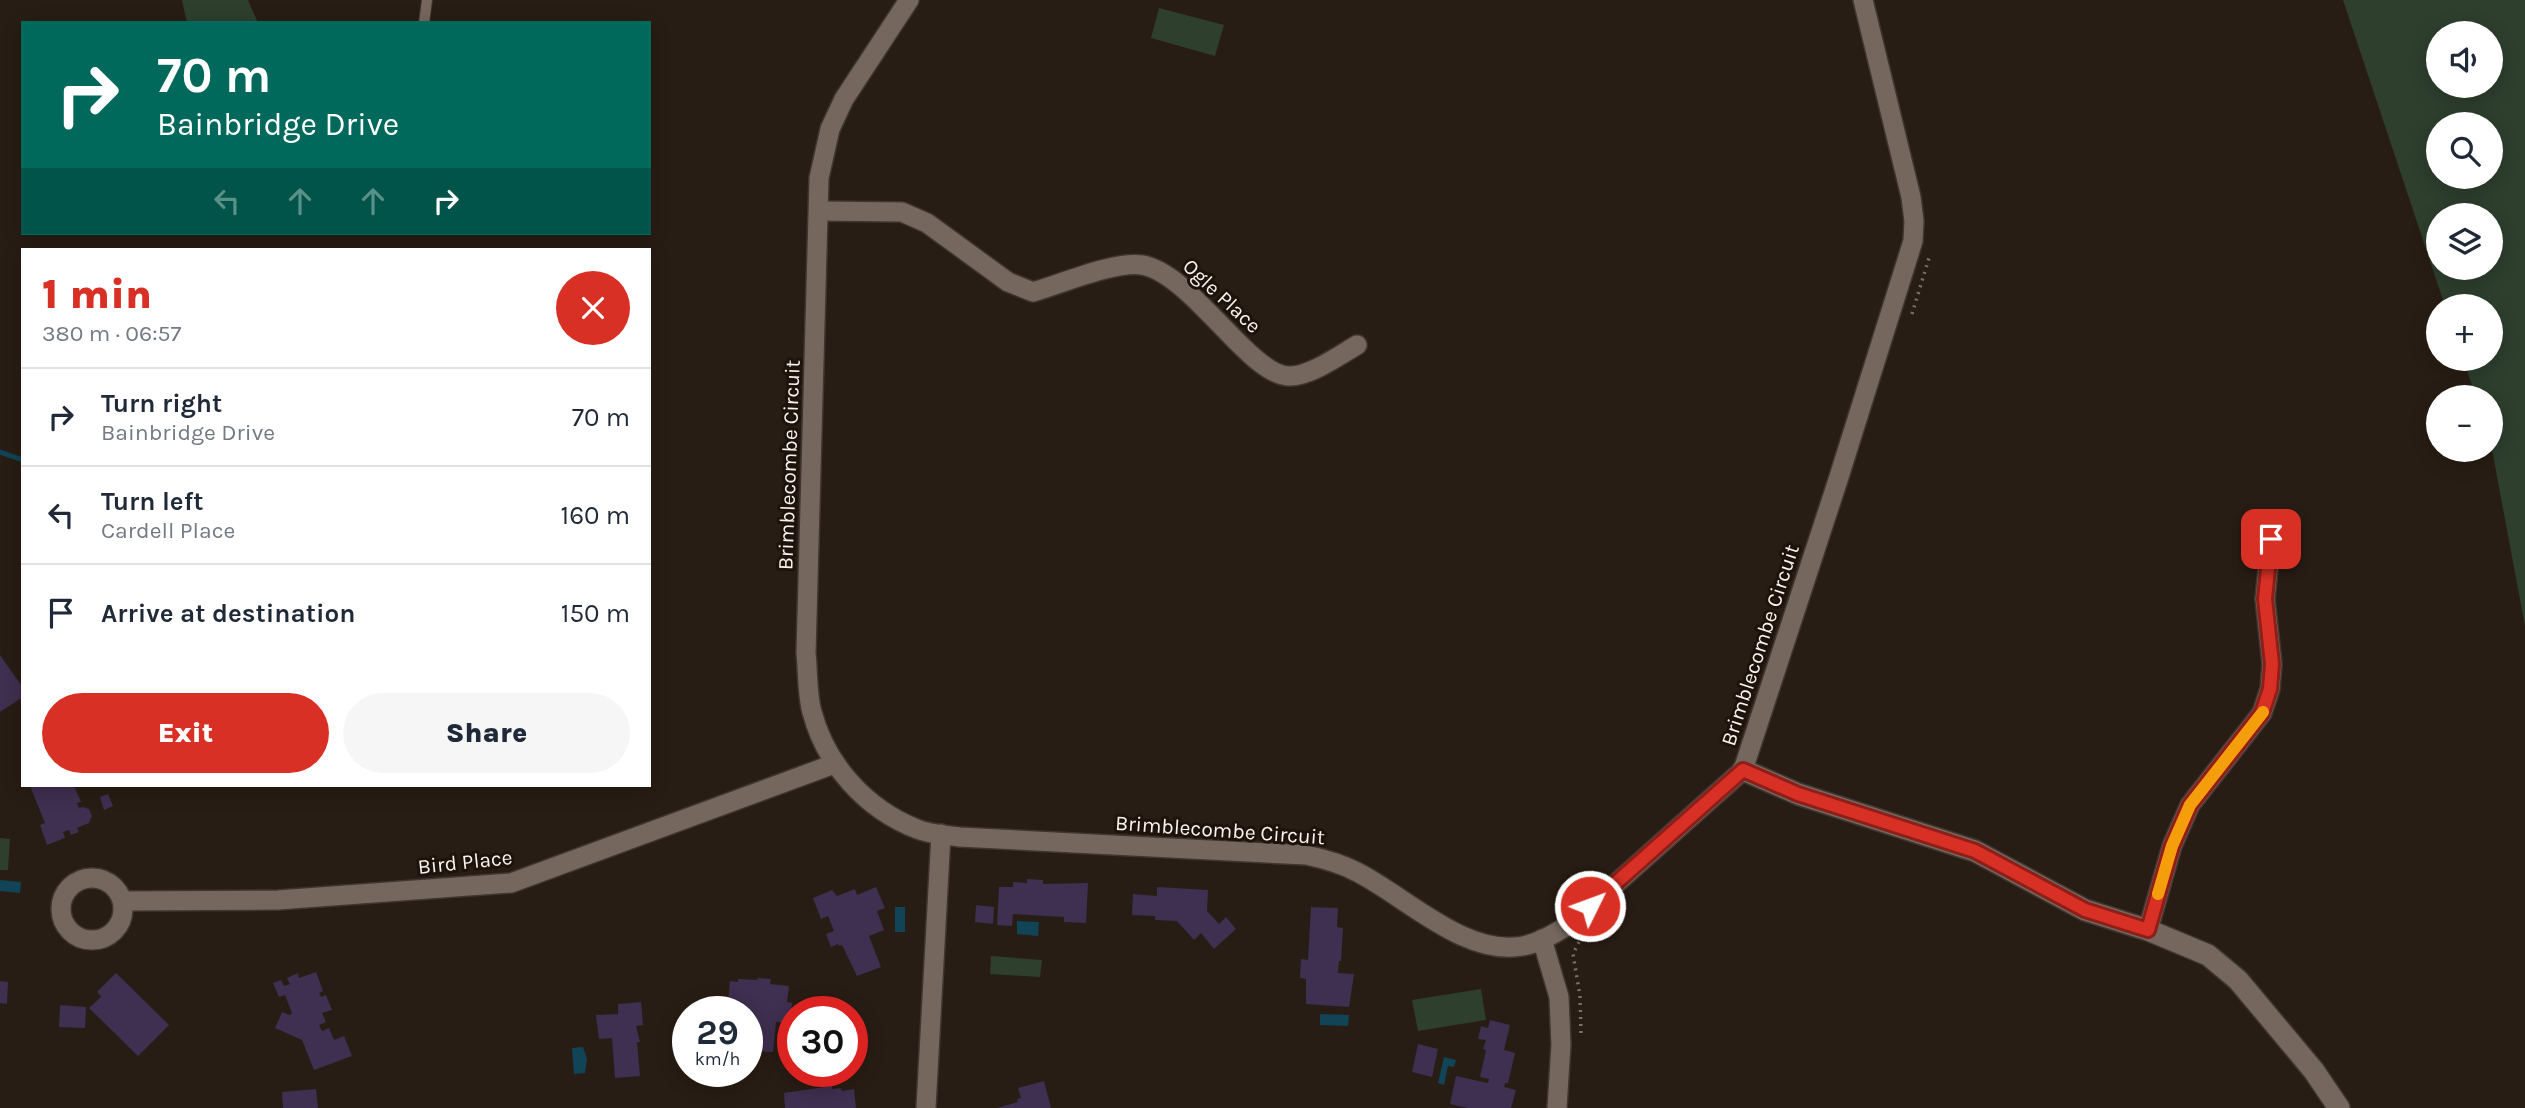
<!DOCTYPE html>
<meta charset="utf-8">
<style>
body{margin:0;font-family:Karla,sans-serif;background:#f6f6f7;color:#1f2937;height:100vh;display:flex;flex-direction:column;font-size:26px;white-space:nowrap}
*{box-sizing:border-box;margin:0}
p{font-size:23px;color:#747a83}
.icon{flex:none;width:38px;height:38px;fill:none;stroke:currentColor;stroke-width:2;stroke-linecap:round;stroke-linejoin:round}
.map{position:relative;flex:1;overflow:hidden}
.panel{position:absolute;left:21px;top:248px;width:630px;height:539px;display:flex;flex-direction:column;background:#fff;border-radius:0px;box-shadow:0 4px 18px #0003}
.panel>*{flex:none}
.guide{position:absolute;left:21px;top:21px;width:630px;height:214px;border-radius:0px;box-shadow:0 4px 18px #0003;background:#00695c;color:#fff;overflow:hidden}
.fabs{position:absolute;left:2426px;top:21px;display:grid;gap:14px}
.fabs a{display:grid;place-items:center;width:77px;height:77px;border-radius:50%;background:#fff;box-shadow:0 4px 18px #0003;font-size:35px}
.speed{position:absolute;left:672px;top:996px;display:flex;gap:14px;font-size:35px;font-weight:700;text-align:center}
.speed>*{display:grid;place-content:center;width:91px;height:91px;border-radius:50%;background:#fff;box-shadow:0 4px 18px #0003;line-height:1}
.speed small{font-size:18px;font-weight:400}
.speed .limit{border:10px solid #d22;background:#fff;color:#111}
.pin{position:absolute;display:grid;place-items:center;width:60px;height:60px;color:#fff;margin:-30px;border-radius:14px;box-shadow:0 4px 10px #0006}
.me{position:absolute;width:77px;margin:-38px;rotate:48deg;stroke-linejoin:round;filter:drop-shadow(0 0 5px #0008)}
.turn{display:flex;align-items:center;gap:24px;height:147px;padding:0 21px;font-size:32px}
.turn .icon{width:91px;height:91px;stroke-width:2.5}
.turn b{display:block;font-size:49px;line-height:60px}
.lanes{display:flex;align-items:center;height:66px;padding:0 21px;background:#0003;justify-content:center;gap:35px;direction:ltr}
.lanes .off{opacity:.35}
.round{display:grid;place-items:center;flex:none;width:74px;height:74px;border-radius:37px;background:#f6f6f7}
.summary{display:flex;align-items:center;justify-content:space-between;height:119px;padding:0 21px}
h1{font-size:42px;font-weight:800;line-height:52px;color:#d93025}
.action{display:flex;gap:14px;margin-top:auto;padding:14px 21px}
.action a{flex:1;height:80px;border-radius:42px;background:#d93025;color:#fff;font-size:28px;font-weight:800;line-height:80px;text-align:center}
.action a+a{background:#f6f6f7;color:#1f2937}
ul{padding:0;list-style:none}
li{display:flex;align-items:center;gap:21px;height:98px;padding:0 21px;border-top:2px solid #e0e1e3}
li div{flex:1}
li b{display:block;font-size:26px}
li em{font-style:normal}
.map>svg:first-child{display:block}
.green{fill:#2e3f2e;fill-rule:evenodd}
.water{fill:#114456}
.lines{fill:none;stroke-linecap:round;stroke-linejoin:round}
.stream{stroke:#114456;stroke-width:5}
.building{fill:#3f2f50}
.lane-casing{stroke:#3f3631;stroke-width:12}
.street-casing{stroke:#3f3631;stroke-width:22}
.secondary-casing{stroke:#3f3631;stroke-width:24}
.path{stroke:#7a7068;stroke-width:3.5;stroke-dasharray:2 5;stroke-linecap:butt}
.lane{stroke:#75675d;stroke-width:10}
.street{stroke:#75675d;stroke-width:19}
.secondary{stroke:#75675d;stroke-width:21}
.route-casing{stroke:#8d1f18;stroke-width:18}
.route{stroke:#d93025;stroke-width:12}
.slow{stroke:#f59e0b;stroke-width:12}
.labels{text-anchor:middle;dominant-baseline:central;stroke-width:6;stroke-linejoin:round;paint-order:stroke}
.street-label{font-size:21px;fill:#faf2ec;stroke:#1e130b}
</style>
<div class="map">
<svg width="2525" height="1108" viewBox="0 0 2525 1108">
<rect width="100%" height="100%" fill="#281d14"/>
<g class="green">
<path d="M182,0H248L258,23H187Z"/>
<path d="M2343,0H2525V626L2490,439V397H2476L2463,359H2490V306H2445ZM2490,33V86H2438V33ZM2438,124H2490V177H2438ZM2438,215H2490V268H2438Z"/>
<path d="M1159,8L1224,25L1215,56L1151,38Z"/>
<path d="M0,838L10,839L8,870H0Z"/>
<path d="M991,956L1042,960L1040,977L990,974Z"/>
<path d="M1481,989L1486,1020L1418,1031L1412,1000Z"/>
</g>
<g class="water">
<path d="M0,880L21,882L20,893L0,891Z"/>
<rect x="895" y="907" width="10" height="25"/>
<path d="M1017,921L1039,922L1038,936L1017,934Z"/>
<path d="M1320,1014L1349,1015L1348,1026L1320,1025Z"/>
<path d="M583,1047L587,1059L585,1073L574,1074L572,1048Z"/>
<path d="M1444,1057L1456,1060L1454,1067L1448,1066L1444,1085L1438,1083Z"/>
</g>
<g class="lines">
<path class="stream" d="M0,452L23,460"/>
</g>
<g class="building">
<path d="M0,655L23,688V697L0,712Z"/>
<path d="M30,786H74L81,802L77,803L79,808L83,807L89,809L92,816L89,823L77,828L79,832L71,835L69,830L63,832L65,838L47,845L40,825L45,823Z"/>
<path d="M108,794L113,806L104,810L100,797Z"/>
<path d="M1027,879L1043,880V884L1088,883L1086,923L1064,922V917L1013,914L1012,926L997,925L999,887H1013V882L1027,883Z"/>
<path d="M876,887L885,908L877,911L884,930L869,936L881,967L857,976L842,945L839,946L838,944L831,947L826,934L834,931L828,916L821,919L813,898L832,890L837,896L855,889L857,895Z"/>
<path d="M1157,887L1208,890L1207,911L1219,924L1226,917L1236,929L1214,949L1201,933L1194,940L1177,921L1155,920V916L1132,915L1133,894L1157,896Z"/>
<path d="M976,905L994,907L993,924L975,922Z"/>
<path d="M1311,907L1338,908L1337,927L1343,928L1341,961H1339L1338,973L1354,974L1349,1007L1306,1004V979L1300,978L1301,959L1308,960Z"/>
<path d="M316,972L323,991L319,993L321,997L326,995L332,1010L322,1013L326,1022L319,1025L322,1031L329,1028L334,1040L344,1036L352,1056L314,1070L302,1040L275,1028L282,1012L290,1015L292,1013L285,995L279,997L273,983L281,980L284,986L290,984L287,978L298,973L299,978Z"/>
<path d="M116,973L169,1025L138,1056L89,1008L101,997L97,992Z"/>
<path d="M757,978L771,979L770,984L789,986L787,1002L792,1003L790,1023L776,1022L773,1052L753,1051L752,1054H747V1012H736L737,1004L728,1003L730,981L738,982V979L758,980Z"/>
<path d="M0,981L8,982L7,1004L0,1003Z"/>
<path d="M641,1002L643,1025L636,1026L640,1042H637L640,1076L615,1078L612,1038L599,1039L596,1015L618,1014V1004Z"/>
<path d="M60,1005L86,1007L85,1028L59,1027Z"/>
<path d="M1490,1020L1510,1025L1504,1050L1515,1053L1508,1083H1505L1504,1087L1516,1090L1511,1108H1468L1450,1104L1456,1076L1488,1083L1489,1079L1480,1077L1486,1050L1483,1049L1486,1040L1478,1039L1481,1026L1488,1028Z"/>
<path d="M1418,1044L1438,1049L1432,1077L1412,1072Z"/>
<path d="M1044,1081L1051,1108H997L1018,1102L1017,1099L1021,1098L1018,1088Z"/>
<path d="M832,1086V1089L841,1088L842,1091L854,1089L856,1108H785L784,1093Z"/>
<path d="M316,1089L318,1108H283L282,1092Z"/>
</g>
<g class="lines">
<defs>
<path id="lane" d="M424,23L427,0"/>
<g id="street">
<path d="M909,0L844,99L830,129L819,178L806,653C808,672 807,694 812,712C826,765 866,809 917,829C929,834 946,835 959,837L1306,855C1325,859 1340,863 1357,872C1405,896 1465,957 1523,946C1540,943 1557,932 1572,923L1743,770L1838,480L1913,241L1914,221L1911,197L1863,0"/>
<path d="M819,211L902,212L927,223L1008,282L1033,292C1061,284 1114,261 1142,265C1191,273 1250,376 1289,376C1309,377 1340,355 1357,345"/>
<circle cx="92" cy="909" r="31"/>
<path d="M123,901L278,900L511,883L834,764"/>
<path d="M2148,930L2172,846L2190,805L2262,713L2270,689L2272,664L2265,599L2271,539"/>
<path d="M1542,939L1559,997L1561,1045L1557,1108"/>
<path d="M926,1108L941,834"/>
</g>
<path id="secondary" d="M1743,770L1798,794L1975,851L2085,910L2148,930L2208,955L2238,980L2314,1071L2339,1108"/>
</defs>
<use href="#lane" class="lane-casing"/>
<use href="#street" class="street-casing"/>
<use href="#secondary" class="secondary-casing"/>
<g class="path">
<path d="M1912,314L1929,258"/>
<path d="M1579,942L1573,954L1580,996L1581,1034"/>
</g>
<use href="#lane" class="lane"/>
<use href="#street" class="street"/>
<use href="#secondary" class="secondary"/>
</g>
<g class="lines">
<defs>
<path id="route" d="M1590,906L1743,770L1798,794L1975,851L2085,910L2148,930L2172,846L2190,805L2262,713L2270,689L2272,664L2265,599L2271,539"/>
</defs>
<use href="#route" class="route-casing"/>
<use href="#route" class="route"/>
<path class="slow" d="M2158,894L2172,846L2190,805L2263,712"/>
</g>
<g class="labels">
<g class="street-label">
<text transform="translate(1222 296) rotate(43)">Ogle Place</text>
<text transform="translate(789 465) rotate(-88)">Brimblecombe Circuit</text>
<text transform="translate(1760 645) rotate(-72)">Brimblecombe Circuit</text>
<text transform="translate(1220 830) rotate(4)">Brimblecombe Circuit</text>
<text transform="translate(465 862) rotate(-6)">Bird Place</text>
</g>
</g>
</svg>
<div class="fabs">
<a><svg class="icon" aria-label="sound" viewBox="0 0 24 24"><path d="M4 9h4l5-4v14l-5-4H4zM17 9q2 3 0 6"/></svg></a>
<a><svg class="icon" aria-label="search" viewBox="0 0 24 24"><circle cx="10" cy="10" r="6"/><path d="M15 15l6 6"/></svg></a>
<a><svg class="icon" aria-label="layers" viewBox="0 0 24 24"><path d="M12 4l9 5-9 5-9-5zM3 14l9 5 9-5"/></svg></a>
<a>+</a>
<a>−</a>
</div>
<div class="speed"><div>29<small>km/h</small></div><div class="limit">30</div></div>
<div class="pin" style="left:2271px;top:539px;background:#d93025"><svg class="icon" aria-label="arrive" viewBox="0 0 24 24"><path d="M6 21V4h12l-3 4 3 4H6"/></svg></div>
<svg class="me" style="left:1590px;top:906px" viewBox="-20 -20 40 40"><circle r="17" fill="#d93025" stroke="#fff" stroke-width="3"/><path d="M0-11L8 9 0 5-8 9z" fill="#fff"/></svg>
<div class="guide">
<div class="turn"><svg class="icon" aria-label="right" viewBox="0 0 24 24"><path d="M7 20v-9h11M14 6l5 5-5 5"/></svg><div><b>70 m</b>Bainbridge Drive</div></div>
<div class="lanes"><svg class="icon off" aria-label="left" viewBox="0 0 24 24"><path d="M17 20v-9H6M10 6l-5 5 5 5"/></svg><svg class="icon off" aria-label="ahead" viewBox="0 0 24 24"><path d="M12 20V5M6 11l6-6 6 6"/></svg><svg class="icon off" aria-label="ahead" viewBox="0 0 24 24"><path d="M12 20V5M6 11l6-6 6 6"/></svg><svg class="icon" aria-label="right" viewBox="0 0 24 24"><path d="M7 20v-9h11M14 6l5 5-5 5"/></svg></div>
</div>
<section class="panel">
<div class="summary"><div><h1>1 min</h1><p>380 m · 06:57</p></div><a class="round" style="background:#d93025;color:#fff"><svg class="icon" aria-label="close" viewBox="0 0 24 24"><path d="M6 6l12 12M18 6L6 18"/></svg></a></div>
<ul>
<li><svg class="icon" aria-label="right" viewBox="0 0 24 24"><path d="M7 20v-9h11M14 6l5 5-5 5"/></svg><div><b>Turn right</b><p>Bainbridge Drive</p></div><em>70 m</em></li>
<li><svg class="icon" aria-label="left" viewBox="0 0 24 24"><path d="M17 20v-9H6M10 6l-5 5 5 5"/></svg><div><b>Turn left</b><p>Cardell Place</p></div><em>160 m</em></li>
<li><svg class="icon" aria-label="arrive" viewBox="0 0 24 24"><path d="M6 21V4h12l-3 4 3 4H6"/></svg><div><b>Arrive at destination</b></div><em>150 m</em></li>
</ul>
<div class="action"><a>Exit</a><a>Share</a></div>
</section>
</div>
